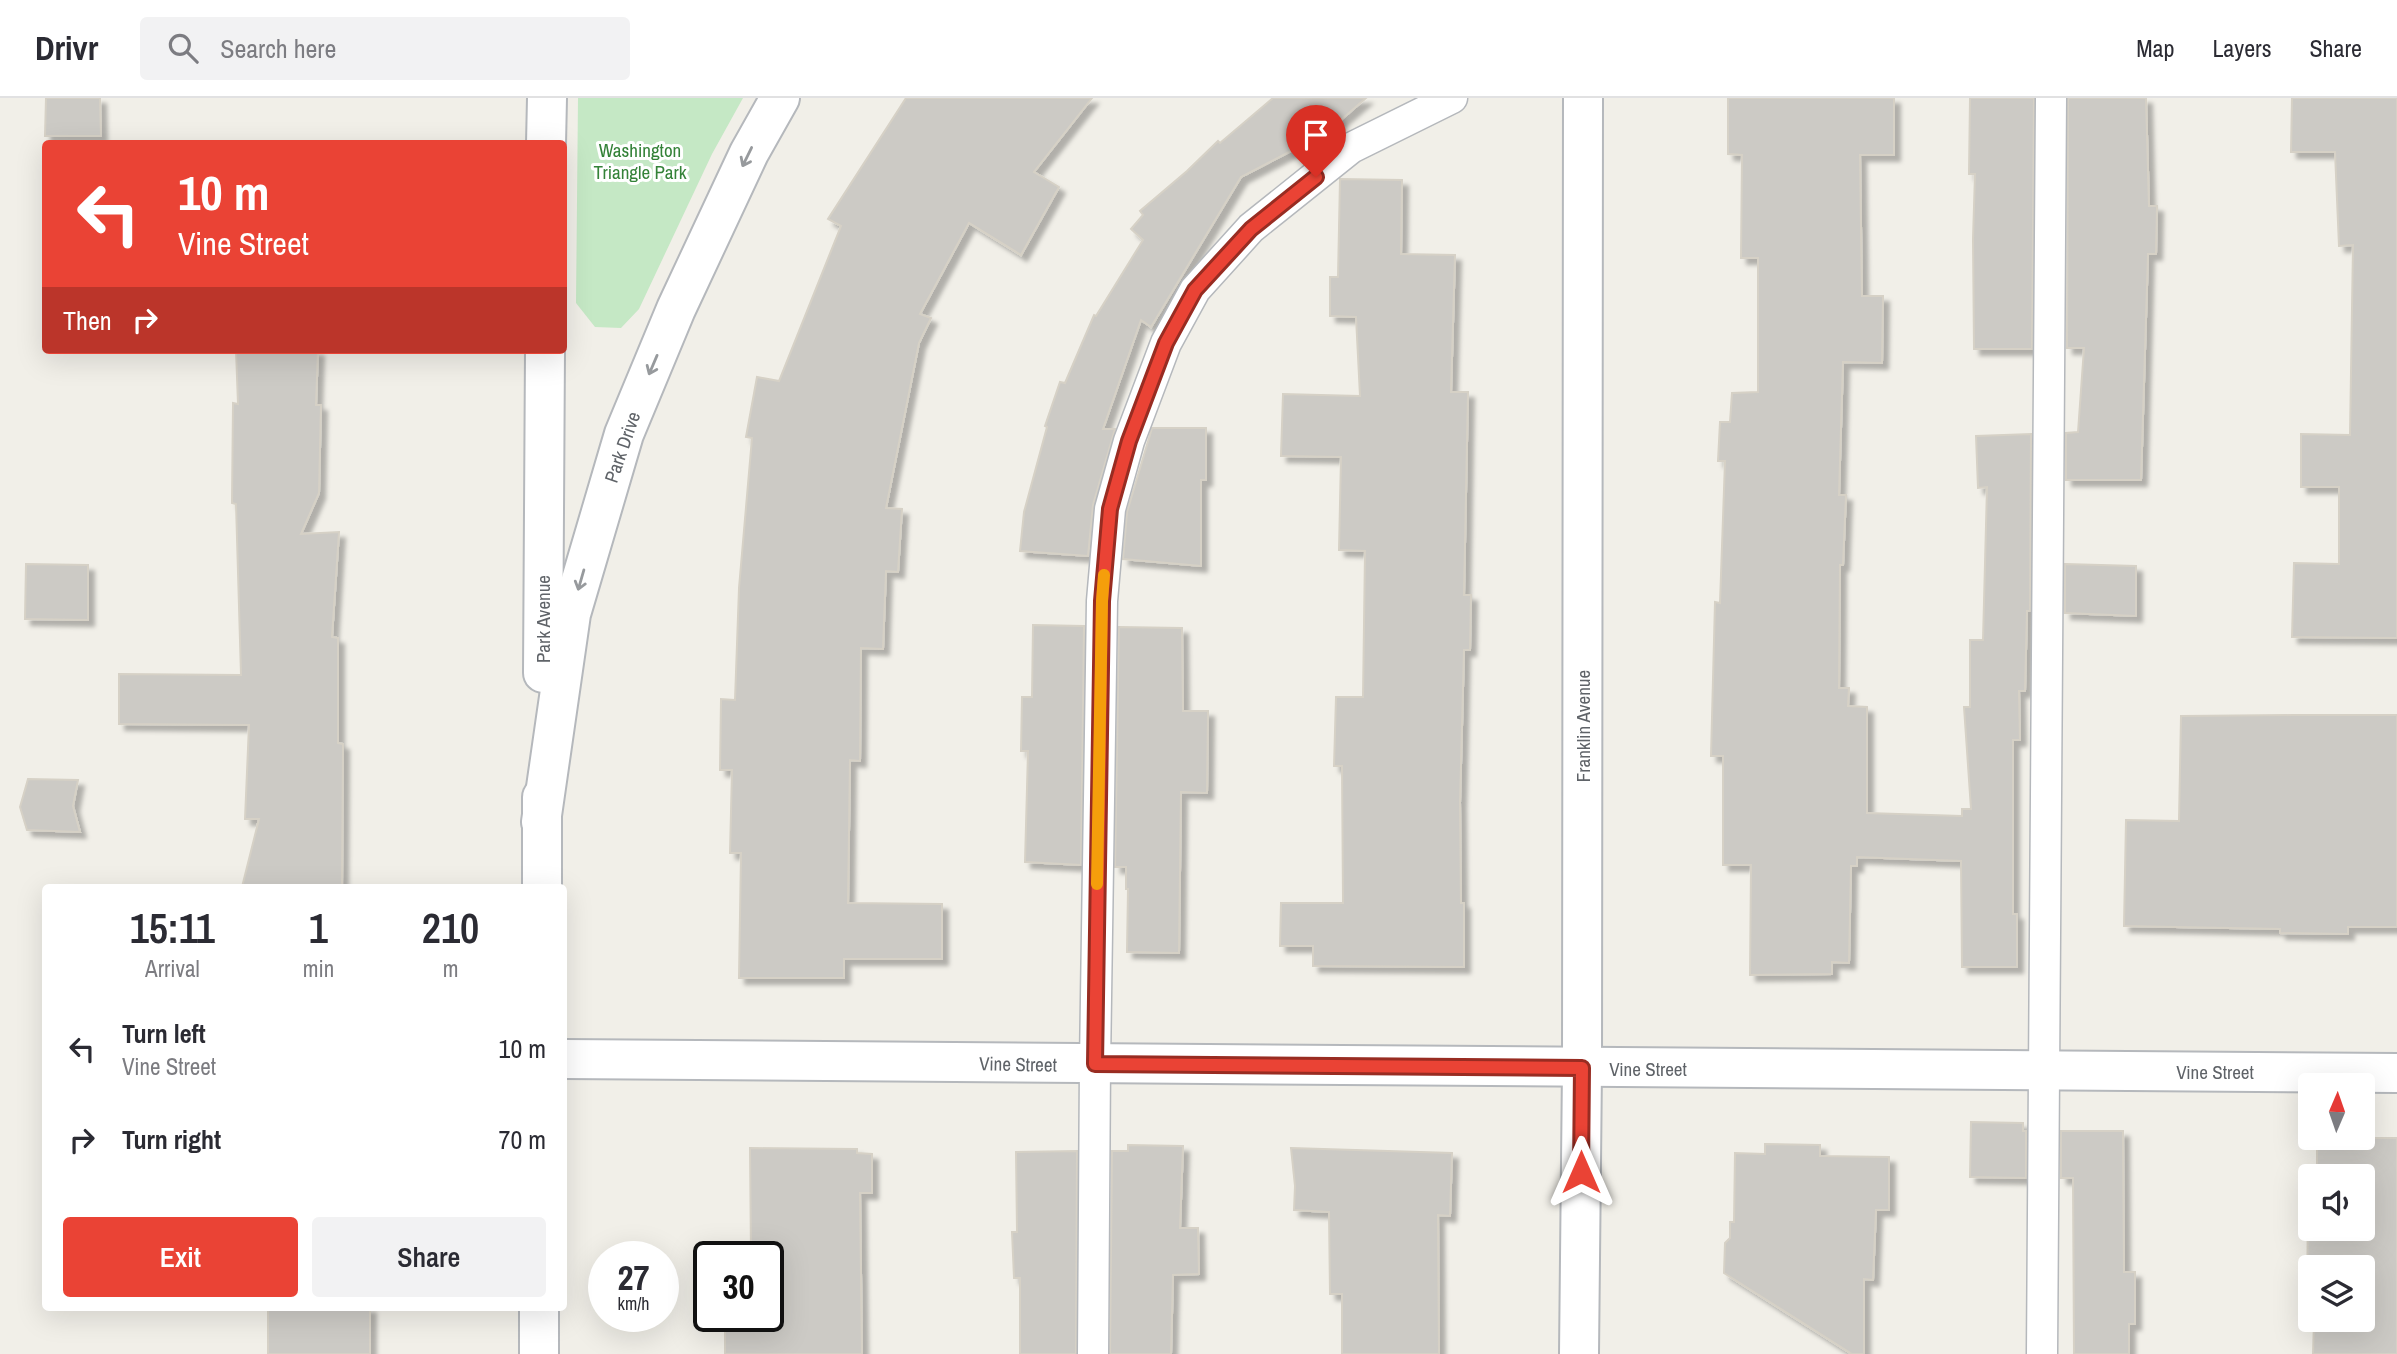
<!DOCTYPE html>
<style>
body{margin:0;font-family:"Archivo Narrow",sans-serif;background:#f2f2f3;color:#2b2b33;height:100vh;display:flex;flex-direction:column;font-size:26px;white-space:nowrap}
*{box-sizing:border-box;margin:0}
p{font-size:23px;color:#7c7c81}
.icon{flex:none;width:38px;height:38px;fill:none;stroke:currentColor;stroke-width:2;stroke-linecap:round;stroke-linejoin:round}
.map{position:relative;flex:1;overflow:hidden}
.sheet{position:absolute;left:42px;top:786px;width:525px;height:427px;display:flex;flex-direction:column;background:#fff;border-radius:7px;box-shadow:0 7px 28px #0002}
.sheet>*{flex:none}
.guide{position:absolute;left:42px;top:42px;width:525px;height:214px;border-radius:7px;box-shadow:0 7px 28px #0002;background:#ea4335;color:#fff;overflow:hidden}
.needle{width:46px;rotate:2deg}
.buttons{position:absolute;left:2298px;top:975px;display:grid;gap:14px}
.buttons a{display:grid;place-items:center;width:77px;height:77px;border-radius:7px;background:#fff;box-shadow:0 7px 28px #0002;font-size:35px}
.speed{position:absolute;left:588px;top:1143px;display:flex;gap:14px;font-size:35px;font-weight:700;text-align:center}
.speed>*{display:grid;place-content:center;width:91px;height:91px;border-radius:50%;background:#fff;box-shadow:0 7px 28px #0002;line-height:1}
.speed small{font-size:18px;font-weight:400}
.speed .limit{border:4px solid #111;border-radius:10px;background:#fff;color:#111}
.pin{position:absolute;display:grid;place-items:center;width:60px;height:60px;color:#fff;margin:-72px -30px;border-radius:50% 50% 50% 0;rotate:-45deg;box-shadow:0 0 7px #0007}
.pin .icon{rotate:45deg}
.me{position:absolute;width:77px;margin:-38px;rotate:0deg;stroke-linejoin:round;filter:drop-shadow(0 0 5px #0008)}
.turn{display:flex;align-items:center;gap:24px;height:147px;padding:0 21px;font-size:32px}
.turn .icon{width:91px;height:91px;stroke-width:2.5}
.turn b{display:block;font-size:49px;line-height:60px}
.then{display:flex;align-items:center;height:66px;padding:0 21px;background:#0003;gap:14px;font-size:26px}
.eta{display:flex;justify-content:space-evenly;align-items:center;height:119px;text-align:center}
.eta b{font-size:42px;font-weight:600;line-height:49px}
.primary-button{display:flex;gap:14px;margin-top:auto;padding:14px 21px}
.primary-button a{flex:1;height:80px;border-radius:7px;background:#ea4335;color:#fff;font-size:28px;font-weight:600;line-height:80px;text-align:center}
.primary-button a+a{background:#f2f2f3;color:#2b2b33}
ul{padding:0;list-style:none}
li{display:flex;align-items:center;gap:21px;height:91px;padding:0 21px}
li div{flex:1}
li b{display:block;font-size:26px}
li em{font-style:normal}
header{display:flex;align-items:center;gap:42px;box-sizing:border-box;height:98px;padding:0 35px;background:#fff;border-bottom:2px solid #e1e1e2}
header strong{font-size:33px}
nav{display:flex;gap:38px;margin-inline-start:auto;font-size:24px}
.search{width:490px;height:63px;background:#f2f2f3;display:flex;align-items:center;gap:18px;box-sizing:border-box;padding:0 24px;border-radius:7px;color:#7c7c81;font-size:26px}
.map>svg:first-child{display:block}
.green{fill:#c5e8c5}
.building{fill:#cccac5;stroke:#d6d1c6;stroke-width:2;filter:url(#shadow)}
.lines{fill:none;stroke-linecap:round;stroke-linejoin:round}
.lane-casing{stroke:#b5b8bc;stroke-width:33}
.street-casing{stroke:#b5b8bc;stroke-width:42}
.lane{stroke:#fff;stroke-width:30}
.street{stroke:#fff;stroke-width:38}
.oneway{stroke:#979a9d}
.route-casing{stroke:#982c22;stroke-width:18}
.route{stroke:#ea4335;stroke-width:12}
.slow{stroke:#f59e0b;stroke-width:12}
.labels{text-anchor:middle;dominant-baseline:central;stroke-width:6;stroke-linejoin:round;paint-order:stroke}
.park-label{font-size:19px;fill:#348238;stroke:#fff}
.street-label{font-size:19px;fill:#5f6368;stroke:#fff}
</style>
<header>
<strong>Drivr</strong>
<div class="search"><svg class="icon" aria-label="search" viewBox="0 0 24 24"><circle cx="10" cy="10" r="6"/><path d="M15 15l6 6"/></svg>Search here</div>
<nav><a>Map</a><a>Layers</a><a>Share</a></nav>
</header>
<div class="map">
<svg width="2397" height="1256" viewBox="0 0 2397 1256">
<defs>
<filter id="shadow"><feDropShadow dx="6" dy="6" stdDeviation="2" flood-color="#0004"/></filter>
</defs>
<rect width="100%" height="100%" fill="#f1efe8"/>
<path class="green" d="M578,0H743L712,56L639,211L621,230L595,229L576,205Z"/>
<g class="building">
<path d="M46,0H100L101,38H45Z"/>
<path d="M906,0H1092L1034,74L1059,89L1021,157L969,125L920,216L931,220L919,245L886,410L902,411L898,474L886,473L883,551L861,550L860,663L850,662L848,805L942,806V861H844V880H739L741,755H730L732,672H720L721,601L735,602L739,490L752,340L746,339L757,279L779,283L841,128L828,121Z"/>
<path d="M1273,0H1366L1326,35L1241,79L1151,229L1141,222L1103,331H1115L1093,407L1088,458L1020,453L1024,414L1047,329L1045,328L1060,284L1065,285L1094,217L1096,218L1143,142L1131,131L1143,117L1140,113L1187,73L1218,43L1220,45Z"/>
<path d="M1728,0H1894V57H1860L1862,198H1883L1882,265L1843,264L1839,397H1846L1843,467H1840L1839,590H1849L1848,608L1867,609V715L1962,718V711H1971L1964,609H1970V542H1983L1987,389L1978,390L1976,338L2031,336L2030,513H2027L2025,593H2019L2020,642H2013V816H2017V869H1962L1961,763L1857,759V768H1851L1849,865L1832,864V876L1750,877L1751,767H1723V658H1711L1715,504L1720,505L1725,363H1718L1720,324H1730L1732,295L1758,294V160H1741L1742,57L1728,56Z"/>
<path d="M1970,0H2034L2032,251H1974L1973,141L1975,76H1969Z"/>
<path d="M2068,0H2146L2149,108H2157L2156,156H2148L2141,382H2066V335L2078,334L2084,250H2067Z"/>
<path d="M2292,0H2397V540L2292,539L2294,465L2339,466V389H2301V336L2350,337L2353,147L2339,148L2335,54H2291Z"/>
<path d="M1340,81L1402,82L1401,156L1455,157L1451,294H1468L1464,497H1471L1470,552H1464L1460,705L1461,805H1464V869L1313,868V848H1280L1281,805H1343L1342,668H1334L1336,599H1363L1365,453L1339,452L1341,359L1281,358L1283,296L1360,298L1356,219L1330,218V179H1338Z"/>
<path d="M236,252H318L316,307H321L319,395L301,436L339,434L332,539L338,540V645L343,646L342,789H242L259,721H245L249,627L119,626V576L241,577L236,406L232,405L233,305L238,306Z"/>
<path d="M1152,330H1206V382H1201V468L1123,461L1127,414Z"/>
<path d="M26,466L88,467V522L25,521Z"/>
<path d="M2065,466L2136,468V518L2065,515Z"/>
<path d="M1033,527L1084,528L1081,767L1025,764L1028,653H1021L1022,599H1032Z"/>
<path d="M1119,529L1182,530L1183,613H1208L1207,695L1181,694L1179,855L1127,854L1128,791H1126V769H1115Z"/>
<path d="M2294,617H2397V829H2348V836L2280,835V831L2124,828L2126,722L2179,723L2181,618Z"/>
<path d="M28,681L78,682L73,708L80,734L27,732L20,709Z"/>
<path d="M1971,1024L2023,1025V1033H2026V1080L1970,1079Z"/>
<path d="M2061,1033H2123L2124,1174H2135V1226H2129V1256H2074L2073,1080H2061Z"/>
<path d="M2317,1040H2397V1256H2313L2314,1222H2362V1169H2310V1209L2307,1206L2308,1102H2310V1130H2362V1078H2317Z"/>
<path d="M1765,1046L1820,1047V1058L1889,1059V1112H1876L1873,1182L1864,1181V1256H1852L1724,1175L1725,1145L1730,1140V1124H1734L1735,1055L1765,1056Z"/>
<path d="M1128,1047L1183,1048L1180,1130H1198L1199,1176L1173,1177L1171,1256H1110L1112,1053H1128Z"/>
<path d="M750,1050L857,1051V1055L872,1056V1095H860L862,1256H725V1218H768V1158H751Z"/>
<path d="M1291,1050L1452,1055L1450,1118L1438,1117L1439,1256H1342V1196H1330L1329,1114L1294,1112L1295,1088Z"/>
<path d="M1077,1053L1076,1256H1020V1180H1014L1012,1134H1017L1016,1054Z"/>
<rect x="268" y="1209" width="102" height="47"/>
</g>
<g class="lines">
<defs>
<g id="lane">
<path d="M1093,1256L1095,966L1102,503L1110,411L1129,343L1166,245L1195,192L1251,130L1351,50L1452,0"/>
<path d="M2042,1256L2051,0"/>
</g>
<g id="street">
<path d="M546,46L547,0"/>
<path d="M543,575L545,252"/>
<path d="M541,724L571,516L624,336L676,211L749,55L780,0"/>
<path d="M542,789V699"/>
<path d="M564,961L2397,975"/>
<path d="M539,1256V1209"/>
<path d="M1579,1256L1582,970L1583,0"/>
</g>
</defs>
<use href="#lane" class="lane-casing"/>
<use href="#street" class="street-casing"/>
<use href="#lane" class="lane"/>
<use href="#street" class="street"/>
</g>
<defs><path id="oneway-shaft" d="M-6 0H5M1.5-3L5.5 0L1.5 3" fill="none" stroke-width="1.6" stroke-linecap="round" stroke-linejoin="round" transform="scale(1.75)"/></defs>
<g class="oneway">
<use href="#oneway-shaft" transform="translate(747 59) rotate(116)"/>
<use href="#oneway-shaft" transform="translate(653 267) rotate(113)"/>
<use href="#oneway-shaft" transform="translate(581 482) rotate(106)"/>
</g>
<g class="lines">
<defs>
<path id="route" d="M1316,79L1251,131L1195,192L1166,245L1129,343L1110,411L1102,503L1095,966L1582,970L1581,1074"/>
</defs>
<use href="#route" class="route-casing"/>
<use href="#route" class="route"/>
<path class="slow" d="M1097,786L1102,503L1104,477"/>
</g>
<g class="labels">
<g class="park-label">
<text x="640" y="52">Washington<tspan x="640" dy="22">Triangle Park</tspan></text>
</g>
<g class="street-label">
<text transform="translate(622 349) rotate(-71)">Park Drive</text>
<text transform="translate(543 521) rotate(-90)">Park Avenue</text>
<text transform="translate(1583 628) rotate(-90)">Franklin Avenue</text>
<text transform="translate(1018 966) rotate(1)">Vine Street</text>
<text x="1648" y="971">Vine Street</text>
<text x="2215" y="974">Vine Street</text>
</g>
</g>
</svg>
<div class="buttons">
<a><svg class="needle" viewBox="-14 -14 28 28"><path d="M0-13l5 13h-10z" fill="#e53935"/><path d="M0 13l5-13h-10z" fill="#7c7c81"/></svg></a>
<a><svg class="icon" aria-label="sound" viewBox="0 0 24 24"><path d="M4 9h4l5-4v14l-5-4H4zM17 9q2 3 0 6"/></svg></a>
<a><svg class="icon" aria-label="layers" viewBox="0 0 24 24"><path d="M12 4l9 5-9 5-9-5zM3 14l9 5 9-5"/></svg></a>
</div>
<div class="speed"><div>27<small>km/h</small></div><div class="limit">30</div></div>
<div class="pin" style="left:1316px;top:79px;background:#d93025"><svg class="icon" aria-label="arrive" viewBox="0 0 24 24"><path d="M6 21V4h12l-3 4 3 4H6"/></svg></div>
<svg class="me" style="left:1581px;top:1074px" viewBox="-20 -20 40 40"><path d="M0-17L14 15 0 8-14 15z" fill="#ea4335" stroke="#fff" stroke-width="4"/></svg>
<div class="guide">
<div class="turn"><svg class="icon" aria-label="left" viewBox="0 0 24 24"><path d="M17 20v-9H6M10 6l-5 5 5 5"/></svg><div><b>10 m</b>Vine Street</div></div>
<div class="then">Then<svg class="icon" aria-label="right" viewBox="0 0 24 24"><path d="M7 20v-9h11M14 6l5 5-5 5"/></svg></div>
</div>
<section class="sheet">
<div class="eta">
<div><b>15:11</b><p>Arrival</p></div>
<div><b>1</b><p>min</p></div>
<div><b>210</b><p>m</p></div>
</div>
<ul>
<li><svg class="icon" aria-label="left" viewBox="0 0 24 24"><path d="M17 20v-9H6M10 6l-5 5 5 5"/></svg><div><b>Turn left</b><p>Vine Street</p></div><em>10 m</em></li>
<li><svg class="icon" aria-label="right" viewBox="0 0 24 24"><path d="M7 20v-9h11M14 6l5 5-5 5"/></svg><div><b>Turn right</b></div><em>70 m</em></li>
</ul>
<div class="primary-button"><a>Exit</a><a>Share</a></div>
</section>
</div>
